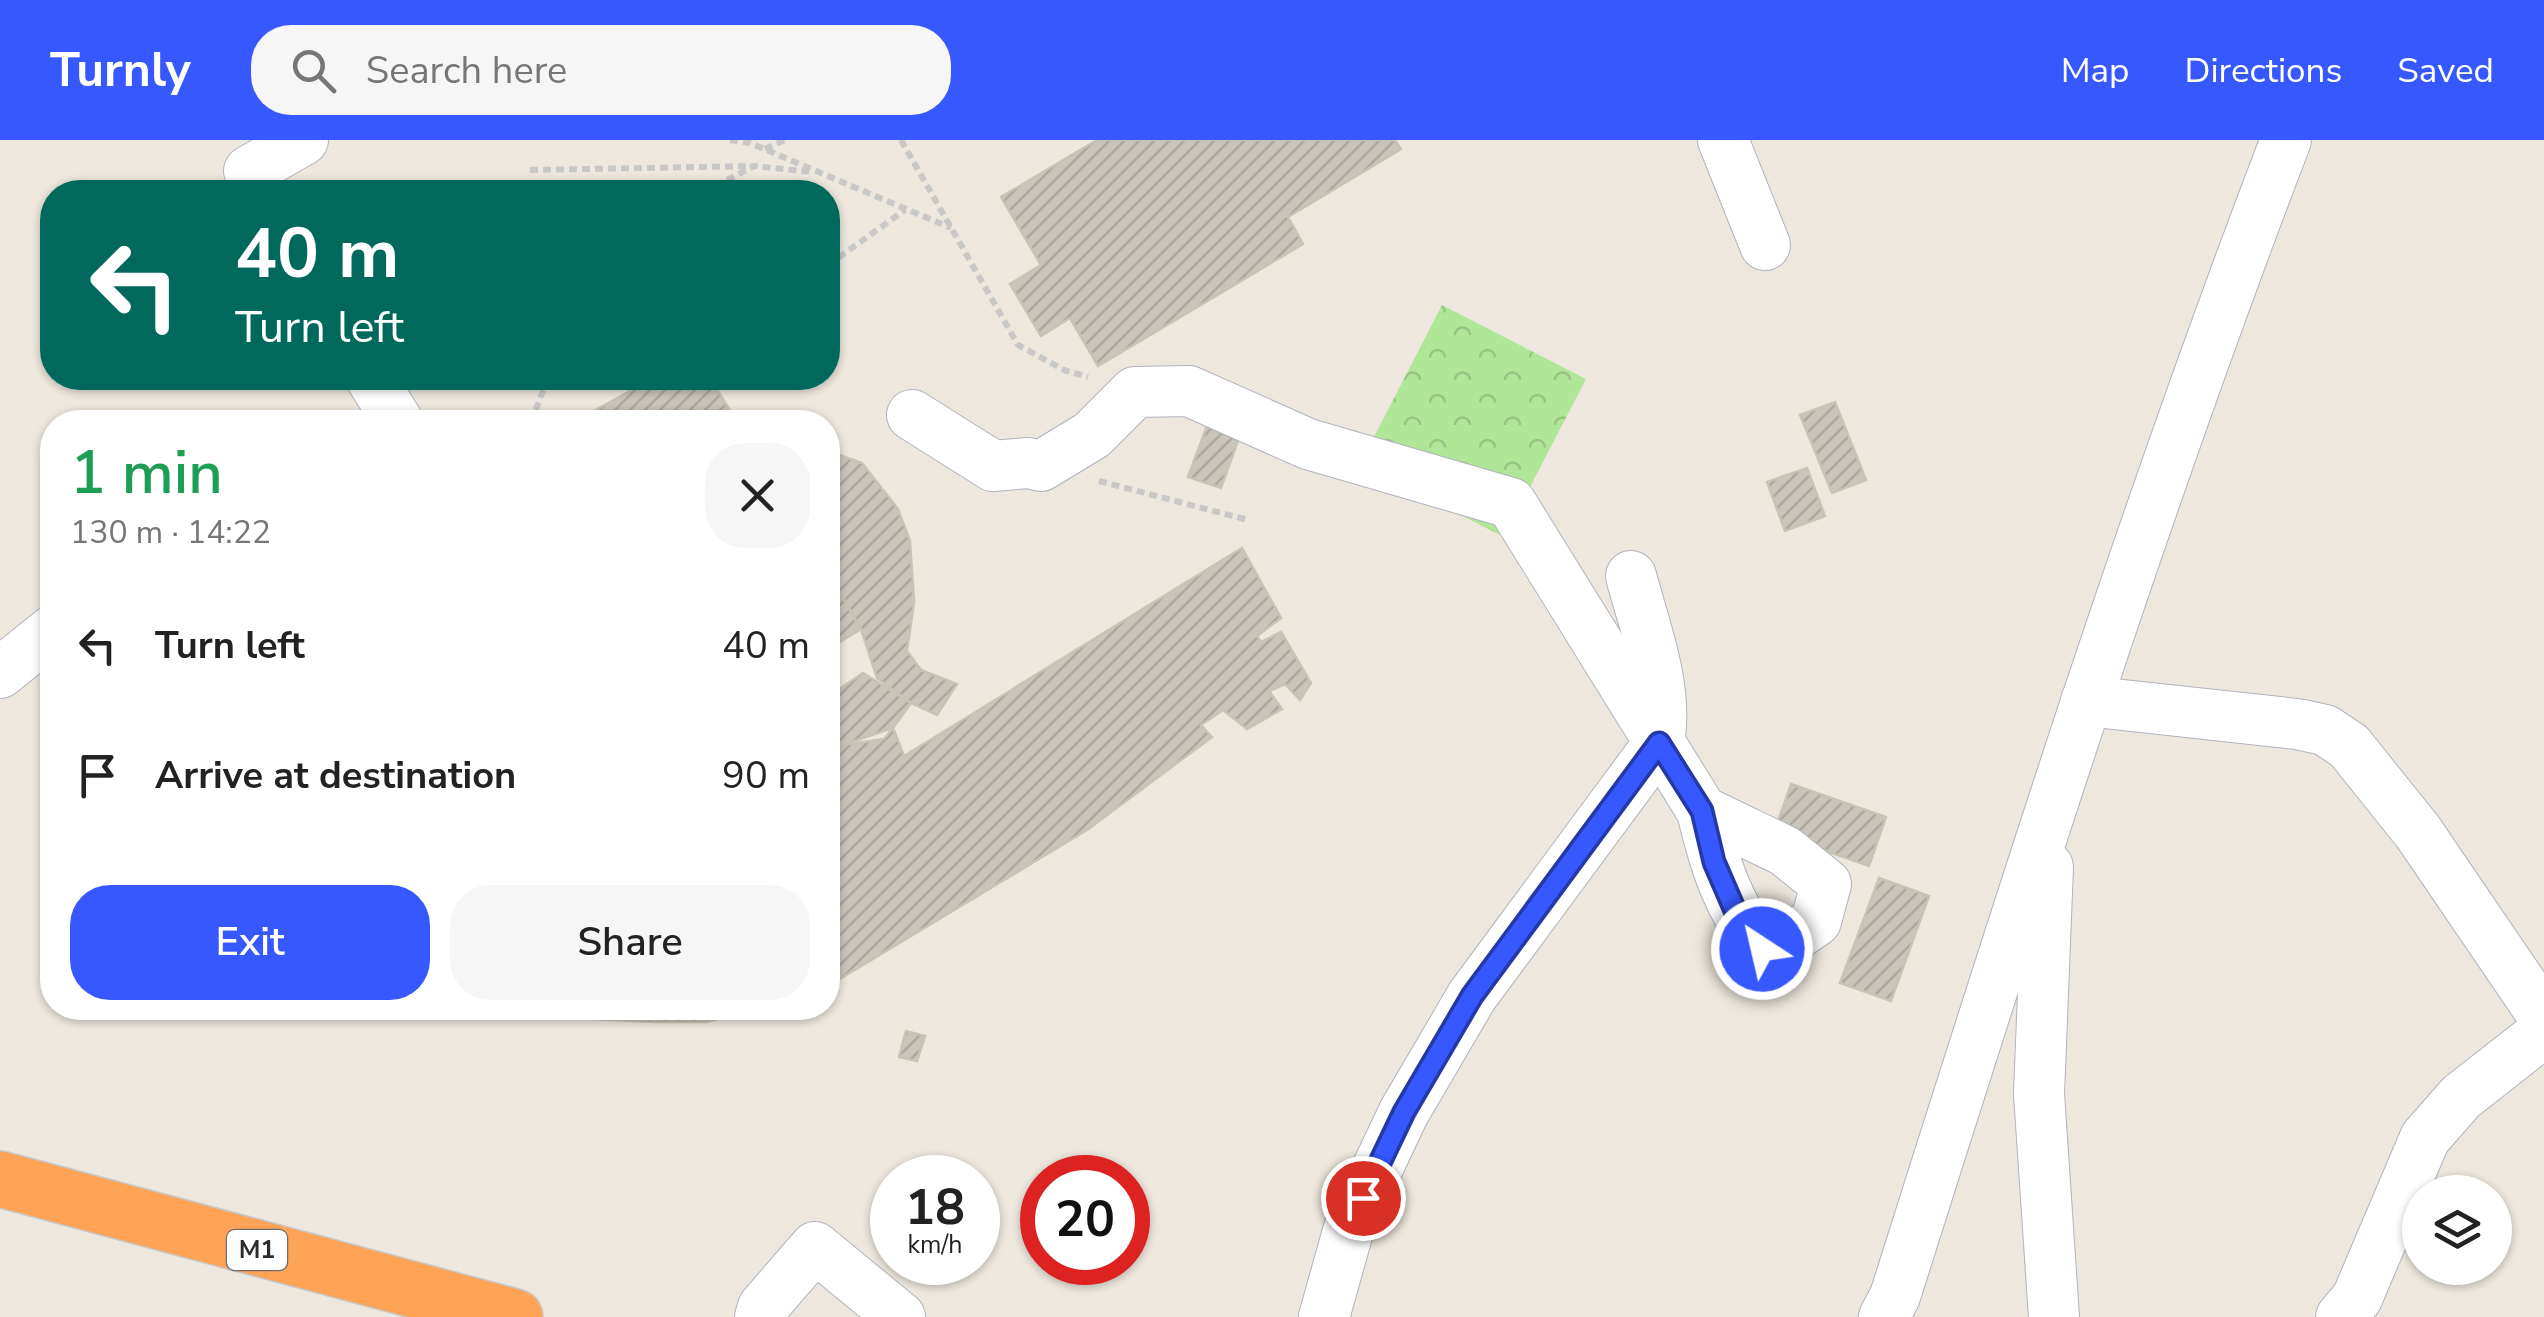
<!DOCTYPE html>
<meta charset="utf-8">
<style>
body{margin:0;font-family:"Nunito Sans",sans-serif;background:#f6f6f6;color:#222;height:100vh;display:flex;flex-direction:column;font-size:38px;white-space:nowrap}
*{box-sizing:border-box;margin:0}
p{font-size:32px;color:#767676}
.icon{flex:none;width:55px;height:55px;fill:none;stroke:currentColor;stroke-width:2;stroke-linecap:round;stroke-linejoin:round}
.map{position:relative;flex:1;overflow:hidden}
.drawer{position:absolute;left:40px;top:270px;width:800px;height:610px;display:flex;flex-direction:column;background:#fff;border-radius:40px;box-shadow:0 2px 8px #0004}
.drawer>*{flex:none}
.guide{position:absolute;left:40px;top:40px;width:800px;height:210px;border-radius:40px;box-shadow:0 2px 8px #0004;background:#00695c;color:#fff;overflow:hidden}
.fabs{position:absolute;left:2402px;top:1035px;display:grid;gap:20px}
.fabs a{display:grid;place-items:center;width:110px;height:110px;border-radius:50%;background:#fff;box-shadow:0 2px 8px #0004;font-size:50px}
.speed{position:absolute;left:870px;top:1015px;display:flex;gap:20px;font-size:50px;font-weight:700;text-align:center}
.speed>*{display:grid;place-content:center;width:130px;height:130px;border-radius:50%;background:#fff;box-shadow:0 2px 8px #0004;line-height:1}
.speed small{font-size:25px;font-weight:400}
.speed .limit{border:15px solid #d22;background:#fff;color:#111}
.pin{position:absolute;display:grid;place-items:center;width:85px;height:85px;color:#fff;margin:-42px;border:5px solid #fff;border-radius:50%;box-shadow:0 2px 10px #0007}
.me{position:absolute;width:110px;margin:-55px;rotate:325deg;stroke-linejoin:round;filter:drop-shadow(0 0 8px #0008)}
.turn{display:flex;align-items:center;gap:35px;height:210px;padding:0 30px;font-size:45px}
.turn .icon{width:130px;height:130px;stroke-width:2.5}
.turn b{display:block;font-size:70px;line-height:85px}
.round{display:grid;place-items:center;flex:none;width:105px;height:105px;border-radius:40px;background:#f6f6f6}
.headline{display:flex;align-items:center;justify-content:space-between;height:170px;padding:0 30px}
h1{font-size:60px;font-weight:600;line-height:75px;color:#1e9e55}
.primary-button{display:flex;gap:20px;margin-top:auto;padding:20px 30px}
.primary-button a{flex:1;height:115px;border-radius:40px;background:#3858ff;color:#fff;font-size:40px;font-weight:600;line-height:115px;text-align:center}
.primary-button a+a{background:#f6f6f6;color:#222}
ul{padding:0;list-style:none}
li{display:flex;align-items:center;gap:30px;height:130px;padding:0 30px}
li div{flex:1}
li b{display:block;font-size:38px}
li em{font-style:normal}
header{display:flex;align-items:center;gap:60px;box-sizing:border-box;height:140px;padding:0 50px;background:#3858ff;color:#fff}
header strong{font-size:48px}
nav{display:flex;gap:55px;margin-inline-start:auto;font-size:35px}
.search{width:700px;height:90px;background:#f6f6f6;display:flex;align-items:center;gap:25px;box-sizing:border-box;padding:0 35px;border-radius:40px;color:#767676;font-size:38px}
.map>svg:first-child{display:block}
.forest{fill:url(#forest-crowns)}
.building{fill:url(#building-hatch);stroke:#c9c3b6;stroke-width:2.5}
.lines{fill:none;stroke-linecap:round;stroke-linejoin:round}
.minor-casing{stroke:#b1b3bf;stroke-width:52}
.highway-casing{stroke:#c8c8c8;stroke-width:58}
.path{stroke:#c8c8c8;stroke-width:6;stroke-dasharray:8 5;stroke-linecap:butt}
.minor{stroke:#fff;stroke-width:50}
.highway{stroke:#ffa356;stroke-width:55}
.route-casing{stroke:#2439a6;stroke-width:25}
.route{stroke:#3858ff;stroke-width:18}
.labels{text-anchor:middle;dominant-baseline:central;stroke-width:8;stroke-linejoin:round;paint-order:stroke}
.shield{fill:#fff;stroke:#6b6b6b;stroke-width:2.5}
.shield-label{font-size:25px;font-weight:bold;fill:#2b2b2b}
</style>
<header>
<strong>Turnly</strong>
<div class="search"><svg class="icon" aria-label="search" viewBox="0 0 24 24"><circle cx="10" cy="10" r="6"/><path d="M15 15l6 6"/></svg>Search here</div>
<nav><a>Map</a><a>Directions</a><a>Saved</a></nav>
</header>
<div class="map">
<svg width="2544" height="1177" viewBox="0 0 2544 1177">
<defs>
<pattern id="forest-crowns" width="20" height="18" patternUnits="userSpaceOnUse" patternTransform="scale(2.5)"><rect width="20" height="18" fill="#b0e698"/><path d="M2 6a3 3 0 1 1 6 0M12 15a3 3 0 1 1 6 0" fill="none" stroke="#98c583"/></pattern>
<pattern id="building-hatch" width="6" height="6" patternUnits="userSpaceOnUse" patternTransform="scale(2.5)"><rect width="6" height="6" fill="#c9c5bb"/><path d="M-1 1l2-2M0 6l6-6M5 7l2-2" fill="none" stroke="#ada9a1"/></pattern>
</defs>
<rect width="100%" height="100%" fill="#ede7dd"/>
<path class="forest" d="M1442,165L1586,239L1504,397L1360,324Z"/>
<g class="building">
<path d="M1097,0H1395L1401,9L1288,77L1303,104L1098,226L1070,178L1041,196L1010,144L1041,125L1001,57Z"/>
<path d="M653,238H710L737,282H582L580,279Z"/>
<path d="M1835,262L1866,340L1832,353L1800,275Z"/>
<path d="M1208,283L1240,295L1221,348L1188,337Z"/>
<path d="M828,311L862,323L898,369L910,401L914,462L907,511L921,530L957,544L937,575L911,563L877,538L861,489L828,433Z"/>
<path d="M1807,328L1825,376L1785,391L1767,342Z"/>
<path d="M1242,408L1281,478L1257,496L1261,502L1281,492L1311,543L1300,560L1285,544L1269,551L1282,569L1247,589L1223,570L1201,585L1212,597L1087,690L828,846V622L842,605L884,599L893,588L904,616Z"/>
<path d="M828,433L861,489L828,509Z"/>
<path d="M863,533L911,563L893,588L828,610V557Z"/>
<path d="M1791,644L1886,677L1869,726L1774,693Z"/>
<path d="M1879,738L1929,756L1891,861L1840,843Z"/>
<path d="M566,868H755L707,882H655L593,879Z"/>
<path d="M906,891L925,896L917,921L899,917Z"/>
</g>
<g class="lines">
<defs>
<g id="minor">
<path d="M1723,0L1765,105"/>
<path d="M249,31L303,0"/>
<path d="M371,238L398,282"/>
<path d="M912,275L993,326L1028,323L1041,326L1092,295L1135,252L1189,251L1308,304L1511,363L1702,671L1785,711L1826,744L1816,781L1784,803L1762,809C1728,768 1714,722 1702,671"/>
<path d="M0,533L52,491"/>
<path d="M2086,561L2297,584L2325,590L2349,606L2418,692L2544,877"/>
<path d="M2048,727L2039,954L2054,1177"/>
<path d="M760,1177L763,1167L815,1107L900,1177"/>
<path d="M1324,1177L1349,1088L1404,972L1472,856L1659,603C1669,548 1645,489 1631,436"/>
<path d="M1884,1177L1895,1156C2018,768 2140,380 2286,0"/>
<path d="M2341,1177L2357,1158L2425,998L2461,957L2544,892"/>
</g>
<path id="highway" d="M0,1039L515,1177"/>
</defs>
<use href="#minor" class="minor-casing"/>
<use href="#highway" class="highway-casing"/>
<g class="path">
<path d="M730,0L750,3L951,88"/>
<path d="M901,0L1018,205L1064,230L1088,237"/>
<path d="M765,9L785,0"/>
<path d="M530,30L754,26"/>
<path d="M704,52L754,26L811,32"/>
<path d="M828,125L905,70"/>
<path d="M531,282L548,238"/>
<path d="M1099,341L1248,380"/>
</g>
<use href="#minor" class="minor"/>
<use href="#highway" class="highway"/>
</g>
<g class="lines">
<defs>
<path id="route" d="M1363,1058L1404,972L1472,856L1659,603L1702,671L1714,722L1740,782L1762,809"/>
</defs>
<use href="#route" class="route-casing"/>
<use href="#route" class="route"/>
</g>
<g class="labels">
<rect class="shield" x="227" y="1090" width="60" height="40" rx="8"/>
<g class="shield-label">
<text x="257" y="1110">M1</text>
</g>
</g>
</svg>
<div class="fabs">
<a><svg class="icon" aria-label="layers" viewBox="0 0 24 24"><path d="M12 4l9 5-9 5-9-5zM3 14l9 5 9-5"/></svg></a>
</div>
<div class="speed"><div>18<small>km/h</small></div><div class="limit">20</div></div>
<div class="pin" style="left:1363px;top:1058px;background:#d93025"><svg class="icon" aria-label="arrive" viewBox="0 0 24 24"><path d="M6 21V4h12l-3 4 3 4H6"/></svg></div>
<svg class="me" style="left:1762px;top:809px" viewBox="-20 -20 40 40"><circle r="17" fill="#3858ff" stroke="#fff" stroke-width="3"/><path d="M0-11L8 9 0 5-8 9z" fill="#fff"/></svg>
<div class="guide">
<div class="turn"><svg class="icon" aria-label="left" viewBox="0 0 24 24"><path d="M17 20v-9H6M10 6l-5 5 5 5"/></svg><div><b>40 m</b>Turn left</div></div>
</div>
<section class="drawer">
<div class="headline"><div><h1>1 min</h1><p>130 m · 14:22</p></div><a class="round"><svg class="icon" aria-label="close" viewBox="0 0 24 24"><path d="M6 6l12 12M18 6L6 18"/></svg></a></div>
<ul>
<li><svg class="icon" aria-label="left" viewBox="0 0 24 24"><path d="M17 20v-9H6M10 6l-5 5 5 5"/></svg><div><b>Turn left</b></div><em>40 m</em></li>
<li><svg class="icon" aria-label="arrive" viewBox="0 0 24 24"><path d="M6 21V4h12l-3 4 3 4H6"/></svg><div><b>Arrive at destination</b></div><em>90 m</em></li>
</ul>
<div class="primary-button"><a>Exit</a><a>Share</a></div>
</section>
</div>
